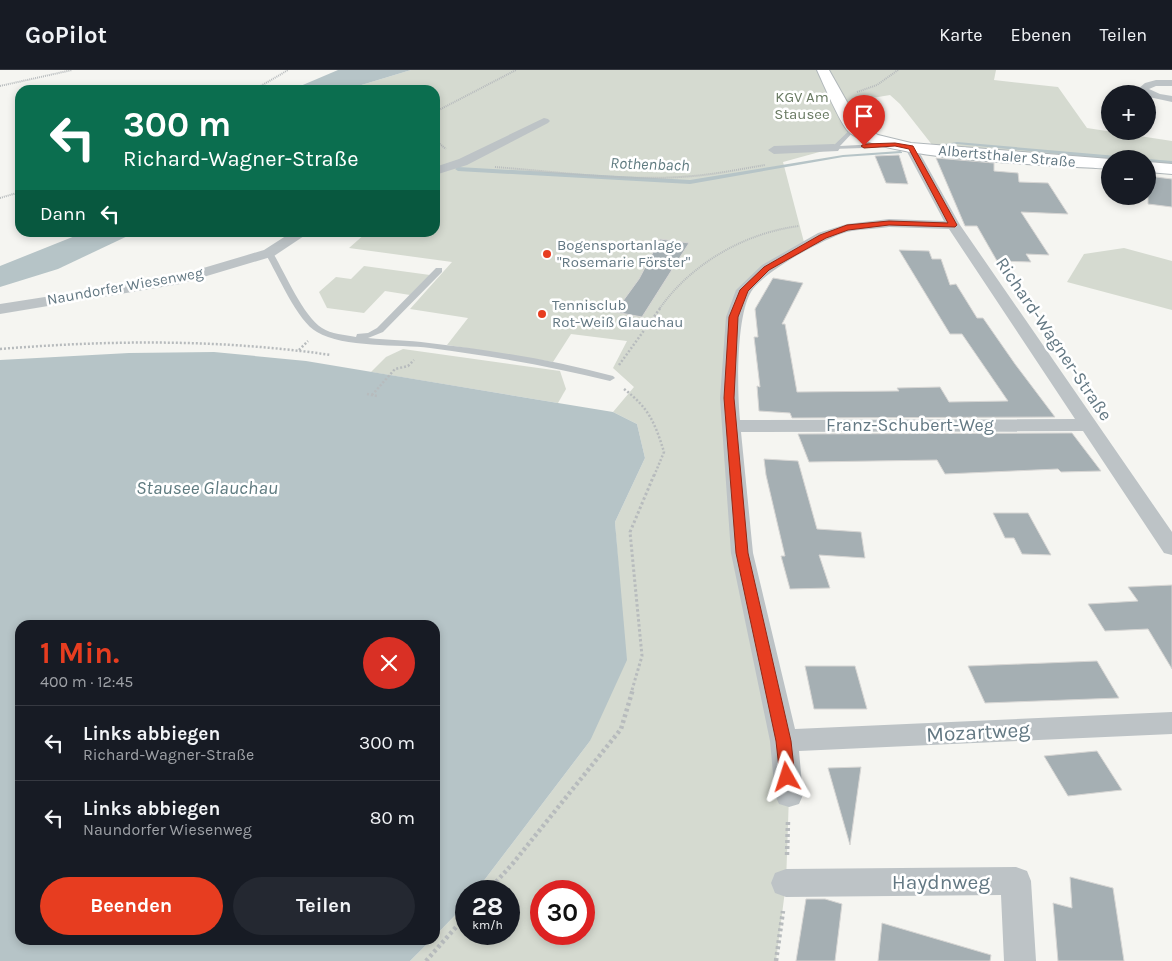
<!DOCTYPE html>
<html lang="de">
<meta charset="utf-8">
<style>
body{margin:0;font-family:Karla,sans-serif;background:#242831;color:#f1f3f6;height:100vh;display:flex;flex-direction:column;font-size:19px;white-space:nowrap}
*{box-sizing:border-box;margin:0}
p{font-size:16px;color:#9ea1a6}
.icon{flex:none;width:28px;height:28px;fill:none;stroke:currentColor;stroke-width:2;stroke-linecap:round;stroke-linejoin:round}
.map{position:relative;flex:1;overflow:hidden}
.sheet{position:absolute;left:15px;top:550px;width:425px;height:325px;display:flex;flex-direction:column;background:#171b24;border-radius:15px;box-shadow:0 2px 8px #0003}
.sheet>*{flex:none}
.guide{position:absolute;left:15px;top:15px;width:425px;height:152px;border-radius:15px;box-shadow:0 2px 8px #0003;background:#0b6e4f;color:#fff;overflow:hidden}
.tools{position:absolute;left:1101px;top:15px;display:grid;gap:10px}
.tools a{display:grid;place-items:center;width:55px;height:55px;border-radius:50%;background:#171b24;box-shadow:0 2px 8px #0003;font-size:25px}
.speed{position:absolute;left:455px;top:810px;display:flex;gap:10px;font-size:25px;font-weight:700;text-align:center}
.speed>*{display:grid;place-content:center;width:65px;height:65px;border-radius:50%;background:#171b24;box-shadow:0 2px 8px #0003;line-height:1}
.speed small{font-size:12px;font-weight:400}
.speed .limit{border:8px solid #d22;background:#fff;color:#111}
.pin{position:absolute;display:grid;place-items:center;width:42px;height:42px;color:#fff;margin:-51px -21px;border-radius:50% 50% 50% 0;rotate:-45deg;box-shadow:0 0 5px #0007}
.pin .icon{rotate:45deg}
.me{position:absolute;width:55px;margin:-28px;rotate:354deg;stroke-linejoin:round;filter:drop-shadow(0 0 4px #0008)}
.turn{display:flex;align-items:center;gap:18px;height:105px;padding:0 25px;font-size:22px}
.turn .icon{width:65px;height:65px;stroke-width:2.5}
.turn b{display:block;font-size:35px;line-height:42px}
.then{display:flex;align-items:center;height:48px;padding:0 25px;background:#0003;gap:10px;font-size:19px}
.round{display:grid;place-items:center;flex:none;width:52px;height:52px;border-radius:26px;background:#242831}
.summary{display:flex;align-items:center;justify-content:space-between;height:85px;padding:0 25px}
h1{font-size:30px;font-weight:700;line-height:38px;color:#e73d20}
.primary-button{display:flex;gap:10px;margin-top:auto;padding:10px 25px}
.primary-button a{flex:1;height:58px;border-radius:30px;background:#e73d20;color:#fff;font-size:20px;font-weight:700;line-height:58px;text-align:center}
.primary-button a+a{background:#242831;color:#f1f3f6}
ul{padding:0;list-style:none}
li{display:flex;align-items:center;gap:15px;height:75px;padding:0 25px;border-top:1px solid #363941}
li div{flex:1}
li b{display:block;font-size:19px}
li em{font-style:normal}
header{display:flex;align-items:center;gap:30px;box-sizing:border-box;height:70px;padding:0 25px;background:#171b24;border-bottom:1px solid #363941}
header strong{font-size:24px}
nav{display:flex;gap:28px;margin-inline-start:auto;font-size:18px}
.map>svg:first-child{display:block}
.green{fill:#d5dad0;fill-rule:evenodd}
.water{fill:#b6c4c7}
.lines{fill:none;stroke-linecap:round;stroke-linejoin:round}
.stream{fill:#b6c4c7;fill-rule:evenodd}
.building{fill:#a5afb3;stroke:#d7d6d4}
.secondary-casing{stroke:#b0b7ba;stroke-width:2}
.path-far3{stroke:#b7bbbd;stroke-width:2;stroke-dasharray:1 1;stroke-linecap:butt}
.path-far2{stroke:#b7bbbd;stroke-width:2.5;stroke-dasharray:2 2;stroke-linecap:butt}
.path-far1{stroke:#b7bbbd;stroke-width:3;stroke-dasharray:2.5 2.5;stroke-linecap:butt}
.path{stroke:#b7bbbd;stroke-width:4.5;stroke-dasharray:3 3;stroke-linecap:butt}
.lane{fill:#bdc3c6;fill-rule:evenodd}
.street{fill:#bdc3c6;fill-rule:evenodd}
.secondary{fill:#fff;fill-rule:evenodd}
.route{fill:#e73d20;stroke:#962815}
.poi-dot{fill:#e73d20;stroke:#fff;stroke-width:2}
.labels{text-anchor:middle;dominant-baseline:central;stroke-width:5;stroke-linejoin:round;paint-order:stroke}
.far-park-label{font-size:15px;fill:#697a62;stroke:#fff}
.far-street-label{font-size:15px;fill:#637883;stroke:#fff}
.far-poi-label{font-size:15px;fill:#637883;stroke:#fff;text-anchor:start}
.far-water-label{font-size:16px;font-style:italic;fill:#5f7b80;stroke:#fff}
.street-label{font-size:18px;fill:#637883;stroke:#fff}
.water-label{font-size:19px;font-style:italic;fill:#5f7b80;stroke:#fff}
.near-street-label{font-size:21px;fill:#637883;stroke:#fff}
</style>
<header>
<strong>GoPilot</strong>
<nav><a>Karte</a><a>Ebenen</a><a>Teilen</a></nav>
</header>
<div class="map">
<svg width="1172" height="891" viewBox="0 0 1172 891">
<rect width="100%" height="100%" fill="#f5f5f1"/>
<g class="green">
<path d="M411,0H996L994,10L1058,17L1087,58L1172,71V99L1148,97V89H1110V94L933,76L900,34L890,25L843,33L854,58L834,78L783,92L805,176L744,220L729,328L789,725L786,813L776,891H410L431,870H435V866L466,834V864H509V821H476L590,671L619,506L615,452L645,388L637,354L613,342L634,317L613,298L627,271L571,264L553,292L447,275L468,248L410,239L452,192L349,178L366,163L435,162V20H345ZM541,821H584V864H541Z"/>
<path d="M1124,178L1172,191V240L1067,212L1084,184Z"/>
<path d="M364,196L430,205L410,225L385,221L364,243L327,238L319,222L336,207L351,209Z"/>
<path d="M403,279L560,301L566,319L558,333L371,302L386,287Z"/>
</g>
<g class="water">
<path d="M338,0H411L345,20H291Z"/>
<path d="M85,162L134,163L58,199L0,217V196Z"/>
<path d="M214,282L306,291L558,333L613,342L637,354L645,388L615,452L627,590L590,671L476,821H466V834L435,866V555H20V870H431L410,891H0V290L129,283Z"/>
</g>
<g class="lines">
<g class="stream">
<path d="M957,72L1128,87L1130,89H1110L957,74L930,78L928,77Z"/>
<path d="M900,81L902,82V83L843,87L690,114L458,101L455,99L458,97L690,110L843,85Z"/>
<path d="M1148,89L1172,91V95L1148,93Z"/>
</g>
</g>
<g class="building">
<path d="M899,85L908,114L886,113L875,86Z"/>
<path d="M936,88L994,93V101L1018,103L1019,112L1048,113L1068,144L1021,142L1049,185L1026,184L1031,192L997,191L977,156H965Z"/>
<path d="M1148,106L1172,109V137L1148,134Z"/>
<path d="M660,169L689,173L642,247L615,242L639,209Z"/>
<path d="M899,180L929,181L932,189H941L950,215L956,214L977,248H983L1015,294L1055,347L792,348L790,343L759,341L757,316L760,317L754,267H758L755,239L773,208L803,213L782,254H785L797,322L899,321L897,318L940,317L949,332L1008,331L962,264H950Z"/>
<path d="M1067,363H1072L1101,401L1061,402L1058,399L945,404L937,390L809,392L798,364Z"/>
<path d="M764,389L798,391L817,459L861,462L865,488L819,485L830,518L790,519L781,486H785L766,405Z"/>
<path d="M993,443H1028L1051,485L1022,484L1014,468H1005Z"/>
<path d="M1172,515V599L1148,559L1105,561L1088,534L1138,531L1128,517Z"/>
<path d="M1097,591L1119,628L985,633L968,596Z"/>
<path d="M805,596H855L867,639H814Z"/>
<path d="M1097,681L1122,720L1068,726L1044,686Z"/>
<path d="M861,697L850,775L828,698Z"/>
<path d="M1070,807L1113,818L1124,891H1058L1053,833L1072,838Z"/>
<path d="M806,829H825L842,834L835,891H796Z"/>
<path d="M882,853L991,885L990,891H878Z"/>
</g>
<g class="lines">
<defs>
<g id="secondary">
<path d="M817,0H829L860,55L878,65L911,73L1110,89V99C1061,95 879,91 848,61C840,53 823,13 817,0Z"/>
<path d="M1148,92L1172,94V104L1148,102Z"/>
</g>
</defs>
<use href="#secondary" class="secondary-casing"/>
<g class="path-far3">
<path d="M0,16L72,0"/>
<path d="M254,20L288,0"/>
<path d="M857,22L877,15L898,0"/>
<path d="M435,42L516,0"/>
<path d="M435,70L446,79"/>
<path d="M495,97C560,102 628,112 693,106C717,104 741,99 765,95"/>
<path d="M0,128L20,122"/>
<path d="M660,238C692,193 745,163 799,156"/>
</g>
<g class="path-far2">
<path d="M0,279C111,270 220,269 331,285"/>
<path d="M299,280L308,271"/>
<path d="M619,295L661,237"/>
<path d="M624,319C649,338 655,353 664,382L654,406"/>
<path d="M367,324L377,326"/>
<path d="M372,325L395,299L408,296L414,290"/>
</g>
<path class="path-far1" d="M632,620L642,586L630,462L654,405"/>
<g class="path">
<path d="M787,785L788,751"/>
<path d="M488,821L514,792L621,659L633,619"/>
<path d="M426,891L466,846"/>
<path d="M776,891L783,841"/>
</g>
<g class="lane">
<path d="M854,56L856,57V59L840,76L895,73L898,75L895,77L832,79V77Z"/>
<path d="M266,181L273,183C285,203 303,246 322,258C331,264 345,265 356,267L357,264L368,263L377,258L436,198H442V202L383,262L368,268C388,270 408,270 429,273C491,280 553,290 613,306L615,308L610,311C550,296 491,286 430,278C399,274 343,278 317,262C297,251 277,203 265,183Z"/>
</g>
<g class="street">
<path d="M1156,10H1172V16H1156L1149,19L1160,24L1172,26V32L1149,27L1148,24H1143L1138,19L1145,13Z"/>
<path d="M544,48L548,49L550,51L548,53L467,95L435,105V97L459,89Z"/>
<path d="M834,74L840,78L838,81L774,84L768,80L774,76Z"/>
<path d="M911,74L917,78L960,155L1172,462V485L1164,483L1083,361L741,362L753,483L795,659L1172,642V664L799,681L803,725L799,734L789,737L779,734L775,725L770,671L731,483L720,328L726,247L736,220L762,195L818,163L847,154L889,149L944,151L905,78ZM889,157L949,159L1075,349L740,350C737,320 736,247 751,222C764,201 823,169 847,162C860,159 875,159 889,157Z"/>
<path d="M292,162H310L274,186L180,214L0,244V234L173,207L264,180Z"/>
<path d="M1016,797L1027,801L1031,811L1036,891H1004L1001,825L786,827L775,823L771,813L775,803L786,799Z"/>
</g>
<use href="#secondary" class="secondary"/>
</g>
<path class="route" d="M895,73L913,76L957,155L955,157L889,155L848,160L826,168L769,200L748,221L738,247L734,328L748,483L791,671L795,707L792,712L787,713L782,712L780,707L776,671L736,483L724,328L729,247L740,220L764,197L820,165L847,155L889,151L948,153L909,79L895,76L864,78L861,76L864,74Z"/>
<g class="poi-dot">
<circle cx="547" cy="184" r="5"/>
<circle cx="542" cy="244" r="5"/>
</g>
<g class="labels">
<g class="far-park-label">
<text x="802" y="27">KGV Am<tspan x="802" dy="17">Stausee</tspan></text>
</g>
<g class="far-street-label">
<text transform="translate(1007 86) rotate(5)">Albertsthaler Straße</text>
<text transform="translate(125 216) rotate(-10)">Naundorfer Wiesenweg</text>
</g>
<g class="far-poi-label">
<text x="557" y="175">Bogensportanlage<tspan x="557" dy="17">"Rosemarie Förster"</tspan></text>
<text x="552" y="235">Tennisclub<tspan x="552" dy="17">Rot-Weiß Glauchau</tspan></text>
</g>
<g class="far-water-label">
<text transform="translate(650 94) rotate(2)">Rothenbach</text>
</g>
<g class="street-label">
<text transform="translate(1054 269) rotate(56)">Richard-Wagner-Straße</text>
<text x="910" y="355">Franz-Schubert-Weg</text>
</g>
<g class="water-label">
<text x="207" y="418">Stausee Glauchau</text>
</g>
<g class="near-street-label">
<text transform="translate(978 662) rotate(-3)">Mozartweg</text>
<text x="941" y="812">Haydnweg</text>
</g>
</g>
</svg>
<div class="tools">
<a>+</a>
<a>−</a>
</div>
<div class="speed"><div>28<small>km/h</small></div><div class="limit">30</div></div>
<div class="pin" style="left:864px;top:76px;background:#d93025"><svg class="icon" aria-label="arrive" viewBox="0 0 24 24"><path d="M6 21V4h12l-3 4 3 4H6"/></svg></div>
<svg class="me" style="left:787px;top:707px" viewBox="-20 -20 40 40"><path d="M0-17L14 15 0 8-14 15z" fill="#e73d20" stroke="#fff" stroke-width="4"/></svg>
<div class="guide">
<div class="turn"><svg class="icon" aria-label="left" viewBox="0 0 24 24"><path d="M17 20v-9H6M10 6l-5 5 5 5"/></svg><div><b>300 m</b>Richard-Wagner-Straße</div></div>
<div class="then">Dann<svg class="icon" aria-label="left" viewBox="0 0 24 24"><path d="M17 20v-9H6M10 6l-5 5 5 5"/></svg></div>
</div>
<section class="sheet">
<div class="summary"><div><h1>1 Min.</h1><p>400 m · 12:45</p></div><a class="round" style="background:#d93025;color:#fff"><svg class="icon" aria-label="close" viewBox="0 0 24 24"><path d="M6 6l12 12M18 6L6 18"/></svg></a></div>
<ul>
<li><svg class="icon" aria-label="left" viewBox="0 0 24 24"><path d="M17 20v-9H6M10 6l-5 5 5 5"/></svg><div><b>Links abbiegen</b><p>Richard-Wagner-Straße</p></div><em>300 m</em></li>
<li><svg class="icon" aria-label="left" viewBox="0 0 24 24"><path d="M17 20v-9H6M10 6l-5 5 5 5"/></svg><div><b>Links abbiegen</b><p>Naundorfer Wiesenweg</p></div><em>80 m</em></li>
</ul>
<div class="primary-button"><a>Beenden</a><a>Teilen</a></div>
</section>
</div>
